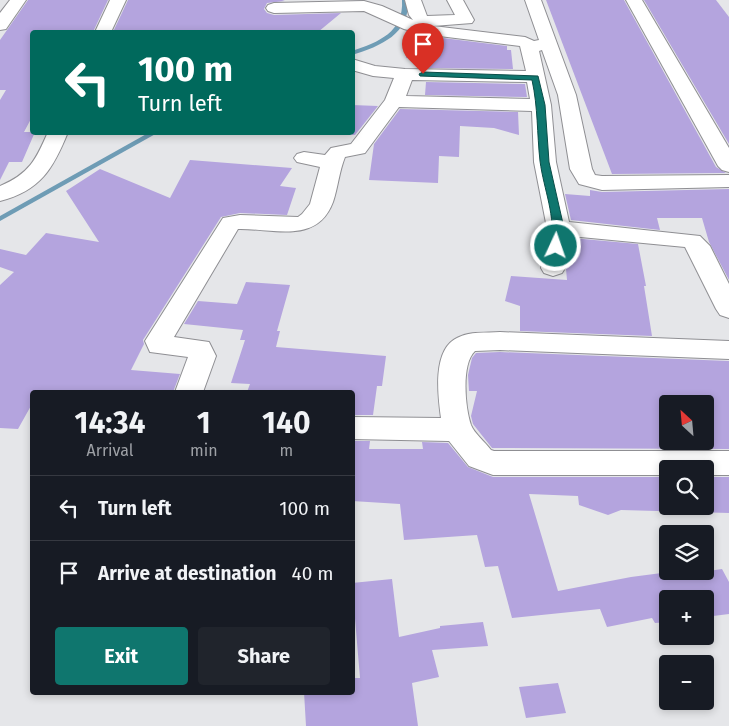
<!DOCTYPE html>
<meta charset="utf-8">
<style>
body{margin:0;font-family:"Fira Sans",sans-serif;background:#20242c;color:#f1f3f6;height:100vh;display:flex;flex-direction:column;font-size:19px;white-space:nowrap}
*{box-sizing:border-box;margin:0}
p{font-size:16px;color:#9ea1a6}
.icon{flex:none;width:28px;height:28px;fill:none;stroke:currentColor;stroke-width:2;stroke-linecap:round;stroke-linejoin:round}
.map{position:relative;flex:1;overflow:hidden}
.sheet{position:absolute;left:30px;top:390px;width:325px;height:305px;display:flex;flex-direction:column;background:#171b24;border-radius:5px;box-shadow:0 2px 8px #0003}
.sheet>*{flex:none}
.top-card{position:absolute;left:30px;top:30px;width:325px;height:105px;border-radius:5px;box-shadow:0 2px 8px #0003;background:#00695c;color:#fff;overflow:hidden}
.needle{width:32px;rotate:334deg}
.controls{position:absolute;left:659px;top:395px;display:grid;gap:10px}
.controls a{display:grid;place-items:center;width:55px;height:55px;border-radius:5px;background:#171b24;box-shadow:0 2px 8px #0003;font-size:25px}
.pin{position:absolute;display:grid;place-items:center;width:42px;height:42px;color:#fff;margin:-51px -21px;border-radius:50% 50% 50% 0;rotate:-45deg;box-shadow:0 0 5px #0007}
.pin .icon{rotate:45deg}
.me{position:absolute;width:55px;margin:-28px;rotate:3deg;stroke-linejoin:round;filter:drop-shadow(0 0 4px #0008)}
.turn{display:flex;align-items:center;gap:18px;height:105px;padding:0 25px;font-size:22px}
.turn .icon{width:65px;height:65px;stroke-width:2.5}
.turn b{display:block;font-size:35px;line-height:42px}
.eta{display:flex;justify-content:space-evenly;align-items:center;height:85px;text-align:center}
.eta b{font-size:30px;font-weight:700;line-height:35px}
.button{display:flex;gap:10px;margin-top:auto;padding:10px 25px}
.button a{flex:1;height:58px;border-radius:5px;background:#0f766e;color:#fff;font-size:20px;font-weight:700;line-height:58px;text-align:center}
.button a+a{background:#20242c;color:#f1f3f6}
ul{padding:0;list-style:none}
li{display:flex;align-items:center;gap:15px;height:65px;padding:0 25px;border-top:1px solid #363941}
li div{flex:1}
li b{display:block;font-size:19px}
li em{font-style:normal}
.map>svg:first-child{display:block}
.lines{fill:none;stroke-linecap:round;stroke-linejoin:round}
.stream{fill:#6e9cb5;fill-rule:evenodd}
.building{fill:#b4a4de;fill-rule:evenodd}
.minor-casing{stroke:#8f8f93;stroke-width:2}
.minor{fill:#fff;fill-rule:evenodd}
.route{fill:#0f766e;stroke:#0a4d48}
</style>
<div class="map">
<svg width="729" height="726" viewBox="0 0 729 726">
<rect width="100%" height="100%" fill="#e5e6e9"/>
<g class="lines">
<g class="stream">
<path d="M402,0H408C410,34 381,46 352,55V51C379,42 404,32 402,0Z"/>
<path d="M150,132H159L0,221V216Z"/>
</g>
</g>
<g class="building">
<path d="M28,0H108L93,32H32V117L24,132H35L22,162H9L0,180V100L6,90H0V40Z"/>
<path d="M128,0H282L285,1L267,3L264,9L267,13L274,15L341,13L318,32H113Z"/>
<path d="M546,0H624L716,167L726,173L612,174Z"/>
<path d="M644,0H716L729,17V144Z"/>
<path d="M419,35L507,46V50H511L513,69L427,68L428,59L406,58L409,41Z"/>
<path d="M426,82L525,84L527,97L425,95Z"/>
<path d="M352,105L378,106L355,135H352Z"/>
<path d="M400,109L518,112L519,135L494,128L460,126L459,157L439,156L438,183L369,180L374,144Z"/>
<path d="M190,160L292,168L280,186L296,188L287,215L240,213L221,217L143,340L144,344L131,370L180,374L173,392H32V404L18,429L0,428V285L14,272L0,267V249L26,255L46,233L99,242L66,191L100,169L170,198Z"/>
<path d="M729,189V280L709,242L702,218H657L660,230L571,220L565,194L590,196V190L602,192Z"/>
<path d="M572,238L638,244L646,286H644L652,336L520,331V306L505,301L511,276L567,280L566,269L570,251H572Z"/>
<path d="M246,282L290,285L277,331H280L276,347L386,356L382,386H377L373,415H352V392H247L250,384L231,383L245,340H240L243,330L184,324L198,301L237,304Z"/>
<path d="M500,352L729,361V449L492,448L473,424L471,416L477,391H469L468,375L472,358L476,353ZM668,404H705V441H668Z"/>
<path d="M352,441H370L369,449H423L422,442L448,443L468,467L493,477H668V506H705V477H729V513L621,510L608,515L579,505L578,496L529,494L558,591L631,577L677,571H687L688,574L722,569L729,582V614L705,617V599H668V622L655,623L652,618L607,627L600,609L512,618L498,566L485,567L477,535L404,540L400,504L352,501Z"/>
<path d="M392,579L399,637L440,628V626L483,622L488,646L432,650L439,677L412,683L418,726H306L304,692H352V678H360L352,583Z"/>
<path d="M558,683L566,713L526,718L519,687Z"/>
</g>
<g class="lines">
<defs>
<g id="minor">
<path d="M10,0H26L6,29L0,30V13Z"/>
<path d="M110,0H126L111,32H95Z"/>
<path d="M405,0H421L427,16L455,15L447,0H463L474,20L472,23L433,26L525,37L534,41L539,40L525,0H541L576,95L592,169L595,175L602,176L729,175V187L602,190L579,184L570,169L558,95L542,50L539,51L551,105L556,162L569,222L700,236L710,246L729,284V318L720,315L716,309L685,247L570,236L565,268L562,273L553,276L544,273L541,268L547,228L534,162L532,111L399,107L365,153L345,157C339,172 338,187 333,202C317,245 273,228 238,229L174,337L209,342L216,356L203,392H175L188,357L150,352L145,341L223,218L240,215L298,217L302,214L310,204L320,167L297,162L294,158L297,154L304,152L325,155L331,148L351,144L385,100L394,78L373,76L352,70V59L375,66L405,69L526,71L520,46L423,34L404,29L364,11L274,13L268,11L266,8L268,5L274,3L364,1L382,6L413,20L409,15ZM412,80L527,82L530,99L406,96Z"/>
<path d="M626,0H642L729,148V172L722,170L718,166Z"/>
<path d="M48,132H68C53,169 40,191 0,201V186C29,174 36,160 48,132Z"/>
<path d="M500,332L729,341V359L500,350L475,351C461,364 465,407 471,425C474,433 485,442 491,450L494,451H729V475H705V469H668V475H493L469,466L449,441L352,439V417L441,418C438,396 432,350 457,338C470,331 486,333 500,332Z"/>
</g>
</defs>
<use href="#minor" class="minor-casing"/>
<use href="#minor" class="minor"/>
</g>
<path class="route" d="M423,72L538,76L545,105L549,162L564,228L559,248H552L551,246C556,215 544,191 540,161C537,134 538,107 532,80L420,76L419,74Z"/>
</svg>
<div class="controls">
<a><svg class="needle" viewBox="-14 -14 28 28"><path d="M0-13l5 13h-10z" fill="#e53935"/><path d="M0 13l5-13h-10z" fill="#9ea1a6"/></svg></a>
<a><svg class="icon" aria-label="search" viewBox="0 0 24 24"><circle cx="10" cy="10" r="6"/><path d="M15 15l6 6"/></svg></a>
<a><svg class="icon" aria-label="layers" viewBox="0 0 24 24"><path d="M12 4l9 5-9 5-9-5zM3 14l9 5 9-5"/></svg></a>
<a>+</a>
<a>−</a>
</div>
<div class="pin" style="left:423px;top:74px;background:#d93025"><svg class="icon" aria-label="arrive" viewBox="0 0 24 24"><path d="M6 21V4h12l-3 4 3 4H6"/></svg></div>
<svg class="me" style="left:556px;top:246px" viewBox="-20 -20 40 40"><circle r="17" fill="#0f766e" stroke="#fff" stroke-width="3"/><path d="M0-11L8 9 0 5-8 9z" fill="#fff"/></svg>
<div class="top-card">
<div class="turn"><svg class="icon" aria-label="left" viewBox="0 0 24 24"><path d="M17 20v-9H6M10 6l-5 5 5 5"/></svg><div><b>100 m</b>Turn left</div></div>
</div>
<section class="sheet">
<div class="eta">
<div><b>14:34</b><p>Arrival</p></div>
<div><b>1</b><p>min</p></div>
<div><b>140</b><p>m</p></div>
</div>
<ul>
<li><svg class="icon" aria-label="left" viewBox="0 0 24 24"><path d="M17 20v-9H6M10 6l-5 5 5 5"/></svg><div><b>Turn left</b></div><em>100 m</em></li>
<li><svg class="icon" aria-label="arrive" viewBox="0 0 24 24"><path d="M6 21V4h12l-3 4 3 4H6"/></svg><div><b>Arrive at destination</b></div><em>40 m</em></li>
</ul>
<div class="button"><a>Exit</a><a>Share</a></div>
</section>
</div>
